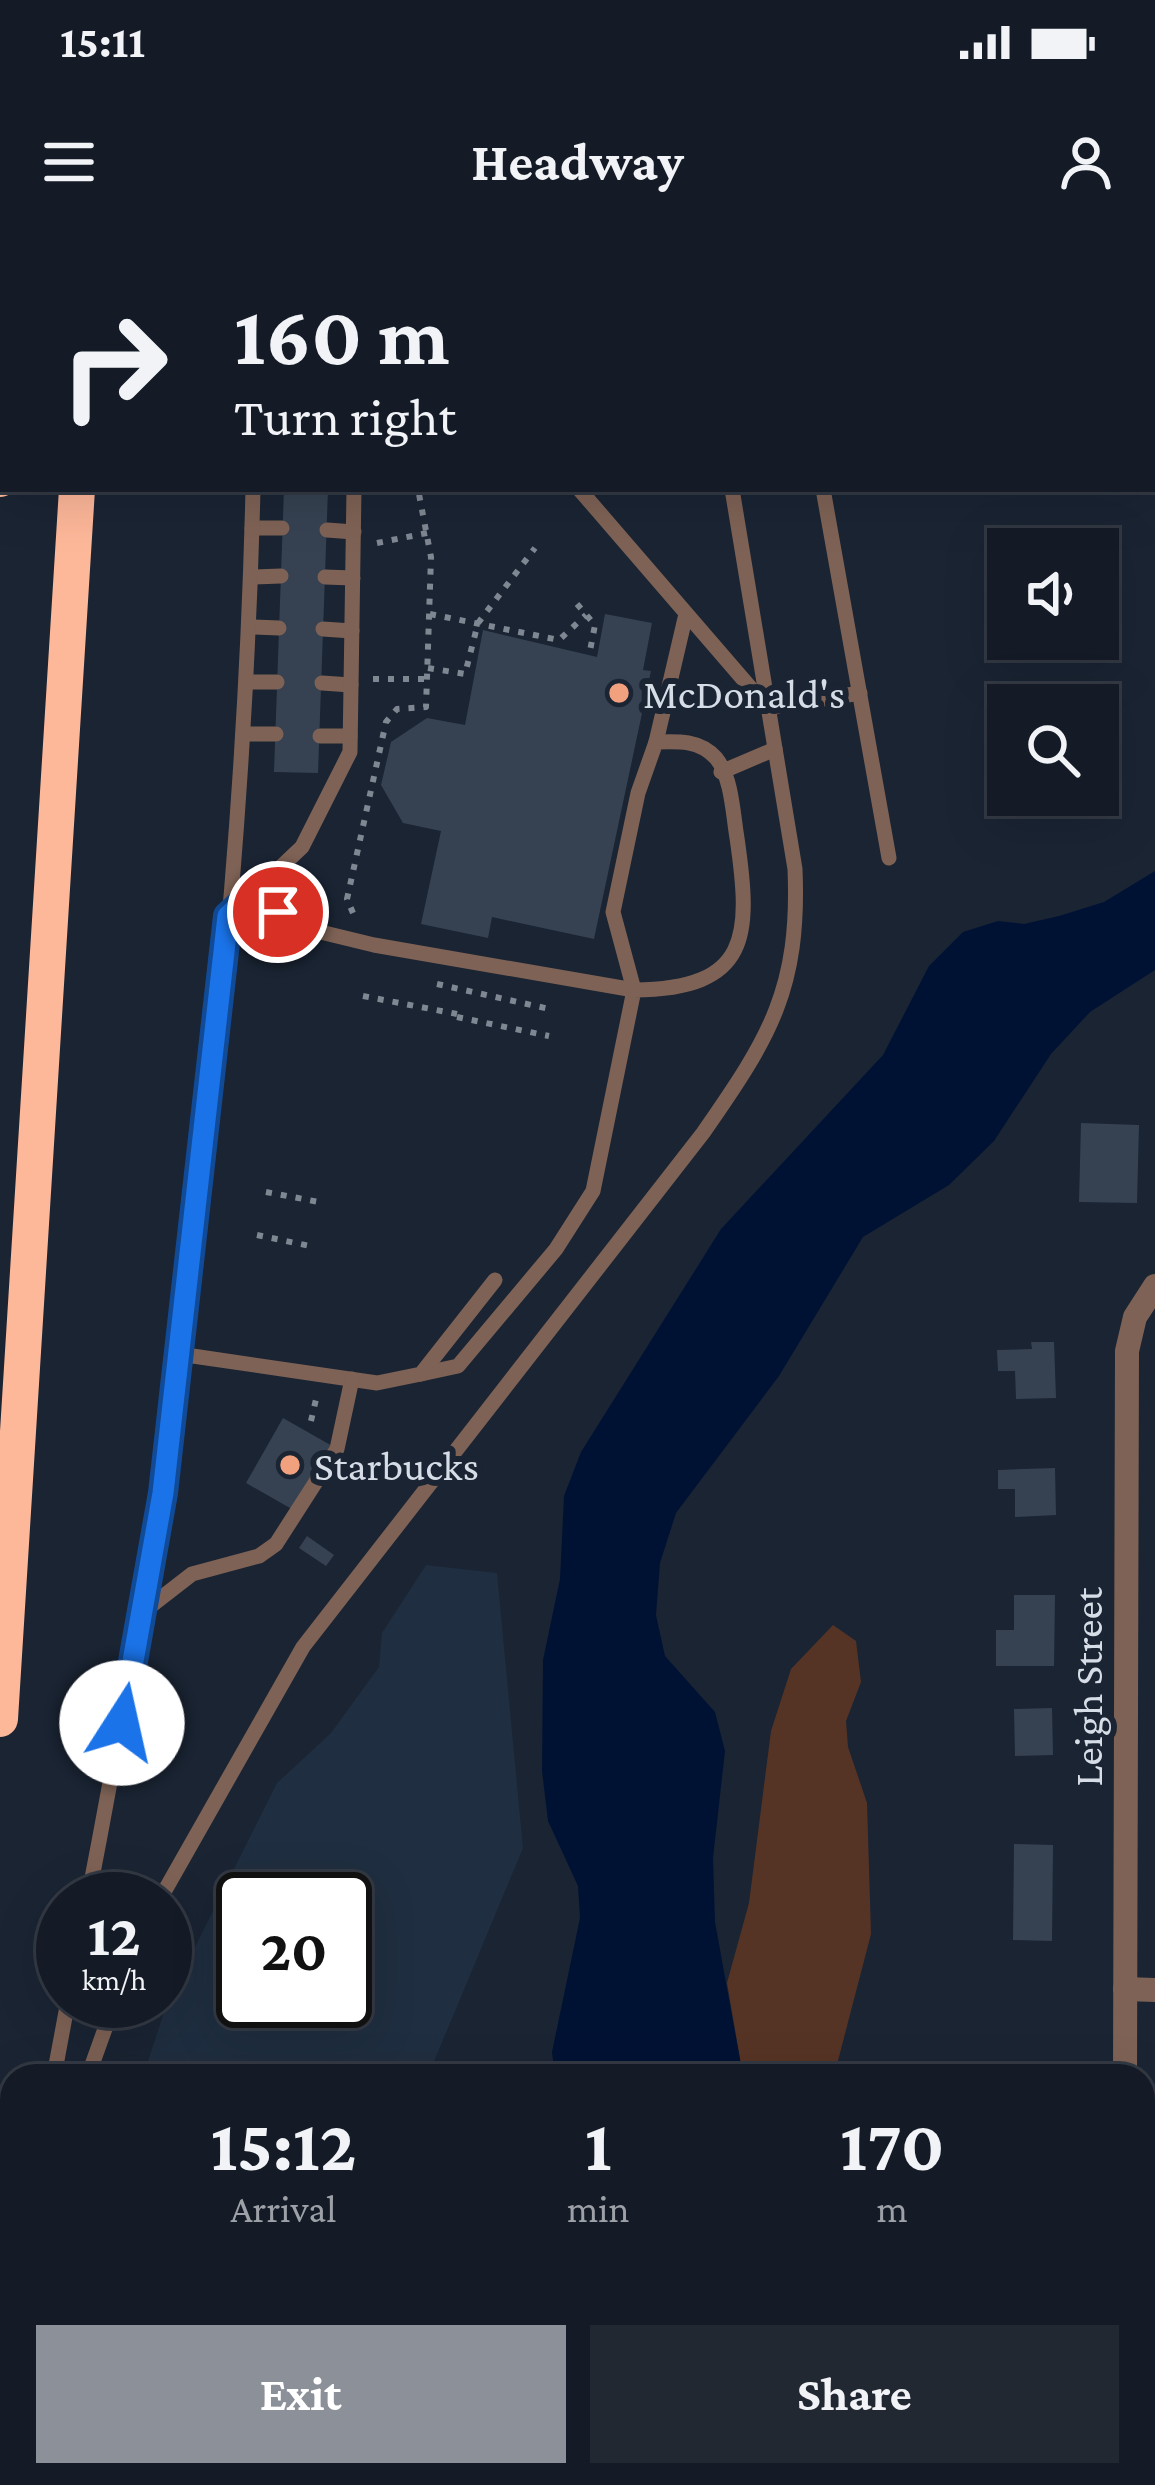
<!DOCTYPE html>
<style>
body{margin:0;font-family:"Crimson Pro",serif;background:#212832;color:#f1f3f6;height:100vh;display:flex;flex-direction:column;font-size:45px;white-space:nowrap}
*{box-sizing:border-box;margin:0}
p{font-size:39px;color:#9da1a7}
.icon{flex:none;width:66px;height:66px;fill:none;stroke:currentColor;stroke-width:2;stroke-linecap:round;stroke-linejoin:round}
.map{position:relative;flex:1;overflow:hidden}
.drawer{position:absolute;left:0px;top:1824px;width:1155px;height:423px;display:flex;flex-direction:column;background:#141b26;border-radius:36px 36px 0 0;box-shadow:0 12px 48px #0002,0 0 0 3px #333943}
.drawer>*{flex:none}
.banner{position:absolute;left:0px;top:0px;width:1155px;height:252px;box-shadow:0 12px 48px #0002,0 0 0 3px #333943;background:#141b26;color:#f1f3f6;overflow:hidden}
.buttons{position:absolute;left:987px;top:288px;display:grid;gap:24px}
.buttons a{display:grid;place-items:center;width:132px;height:132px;border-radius:0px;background:#141b26;box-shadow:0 12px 48px #0002,0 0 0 3px #333943;font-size:60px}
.speed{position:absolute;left:36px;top:1632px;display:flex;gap:24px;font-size:60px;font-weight:700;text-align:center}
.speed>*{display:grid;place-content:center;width:156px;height:156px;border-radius:50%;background:#141b26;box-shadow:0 12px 48px #0002,0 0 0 3px #333943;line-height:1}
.speed small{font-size:30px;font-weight:400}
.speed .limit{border:6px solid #111;border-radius:18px;background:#fff;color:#111}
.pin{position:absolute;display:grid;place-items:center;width:102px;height:102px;color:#fff;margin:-51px;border:6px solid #fff;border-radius:50%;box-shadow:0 3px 12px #0007}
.me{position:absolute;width:132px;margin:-66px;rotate:10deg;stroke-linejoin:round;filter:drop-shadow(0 0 9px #0008)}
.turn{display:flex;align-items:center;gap:42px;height:252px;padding:0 36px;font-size:54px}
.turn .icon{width:156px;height:156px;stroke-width:2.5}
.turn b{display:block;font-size:84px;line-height:102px}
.eta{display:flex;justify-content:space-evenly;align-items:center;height:204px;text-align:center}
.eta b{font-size:72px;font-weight:700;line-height:84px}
.button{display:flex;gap:24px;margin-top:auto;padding:24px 36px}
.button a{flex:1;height:138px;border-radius:0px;background:#8c9099;color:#fff;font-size:48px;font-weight:700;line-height:138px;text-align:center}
.button a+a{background:#212832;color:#f1f3f6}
.status{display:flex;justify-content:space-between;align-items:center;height:84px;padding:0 60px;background:#141b26;direction:ltr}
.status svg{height:33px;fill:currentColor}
header{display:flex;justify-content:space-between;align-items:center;height:156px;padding:0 36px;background:#141b26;font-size:54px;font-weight:700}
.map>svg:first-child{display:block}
.built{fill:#1f2e40;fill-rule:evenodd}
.green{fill:#563425}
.water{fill:#001234}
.building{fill:#364252}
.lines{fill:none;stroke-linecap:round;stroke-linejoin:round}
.path{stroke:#7f8793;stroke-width:6;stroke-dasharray:6 9;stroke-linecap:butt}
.lane{stroke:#7e6255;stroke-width:15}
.street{stroke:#7e6255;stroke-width:24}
.highway{stroke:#fdb799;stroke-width:36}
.route-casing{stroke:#114b97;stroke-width:30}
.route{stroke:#1a73e8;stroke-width:21}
.poi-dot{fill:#f1a17d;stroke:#1a2433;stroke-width:4.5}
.labels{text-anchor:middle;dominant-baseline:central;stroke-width:12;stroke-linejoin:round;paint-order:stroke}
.poi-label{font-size:42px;fill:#d6dde7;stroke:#1a2433;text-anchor:start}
.street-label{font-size:42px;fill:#d6dde7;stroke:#1a2433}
</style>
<div class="status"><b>15:11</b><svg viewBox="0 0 49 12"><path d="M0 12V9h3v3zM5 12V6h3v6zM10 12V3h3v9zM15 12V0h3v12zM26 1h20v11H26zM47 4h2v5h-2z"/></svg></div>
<header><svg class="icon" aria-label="menu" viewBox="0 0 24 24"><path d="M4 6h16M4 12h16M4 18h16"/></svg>Headway<svg class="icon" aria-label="person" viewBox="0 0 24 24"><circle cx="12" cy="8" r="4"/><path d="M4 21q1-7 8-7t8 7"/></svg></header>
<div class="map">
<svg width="1155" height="2245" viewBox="0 0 1155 2245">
<rect width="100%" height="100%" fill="#1a2433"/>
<path class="built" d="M426,1325L497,1333L523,1608L428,1836H143L167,1763L277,1543L331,1493L379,1427L382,1393ZM243,1659H345V1761H243Z"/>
<g class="green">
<path d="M833,1385L856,1401L861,1442L846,1481L848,1507L867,1563L871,1694L834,1836H743L727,1743L749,1663L771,1491L791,1429Z"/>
<path d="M324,2235H697L700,2245H326Z"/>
</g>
<path class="water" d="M1155,631V730L1090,772L1051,814L994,901L949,945L863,997L779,1136L676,1273L660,1323L656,1375L665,1416L715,1472L725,1511L713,1618L715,1682L743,1836H555L552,1812L580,1678L578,1646L548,1581L542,1531L543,1420L560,1339L564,1256L581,1212L721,989L883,815L929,726L963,692L998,681L1024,684L1059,676L1104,662Z"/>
<g class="building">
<path d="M284,249H328L318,533L274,532Z"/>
<path d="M605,374L652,383L643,430L651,431L594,699L492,677L488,698L421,684L441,591L403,583L381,545L391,502L427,478L465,485L483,390L597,417Z"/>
<path d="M1081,883L1139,885L1137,963L1079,962Z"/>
<path d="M1031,1102H1054L1056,1158L1016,1159L1015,1131H998L997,1110L1032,1109Z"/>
<path d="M283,1178L334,1207L297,1272L246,1243Z"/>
<path d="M1055,1228L1056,1275L1015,1277V1249H998V1230Z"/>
<path d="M307,1296L334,1315L326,1326L299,1308Z"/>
<path d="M1014,1355H1055L1054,1426H996V1390H1014Z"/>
<path d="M1052,1468L1053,1515L1015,1516L1014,1469Z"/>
<path d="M1014,1604L1053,1605L1052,1701L1013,1700Z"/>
</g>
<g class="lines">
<g class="path">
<path d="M377,303L427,293"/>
<path d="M577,364L595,385L589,416"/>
<path d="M430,374L559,400L586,375"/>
<path d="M428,428L465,434L478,383L535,308"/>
<path d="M373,439H426"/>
<path d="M353,673L347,659L386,482L397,469L426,467L431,317L418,249"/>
<path d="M437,744L554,770"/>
<path d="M363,756L457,774"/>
<path d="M457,777L549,796"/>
<path d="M266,952L319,962"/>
<path d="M257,995L310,1006"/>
<path d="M311,1181L317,1155"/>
</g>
<g class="lane">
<path d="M252,0V3"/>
<path d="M280,0L282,3"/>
<path d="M410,0L412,3"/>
<path d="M580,0L584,3"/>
<path d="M774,0L775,3"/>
<path d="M332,3L336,0"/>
<path d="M579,249L768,468L860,453"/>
<path d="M823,249L889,618"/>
<path d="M252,288H282"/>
<path d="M327,290L354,292"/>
<path d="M251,337L281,336"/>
<path d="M325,337L353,338"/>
<path d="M251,387L279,388"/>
<path d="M323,389L352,391"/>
<path d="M247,442H277"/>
<path d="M322,443L351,445"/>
<path d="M243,494H276"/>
<path d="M320,496H350"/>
<path d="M656,502L686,374"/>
<path d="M721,532L775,509"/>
<path d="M250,656L304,688L374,705L634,750C751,749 751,695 737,598C733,575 732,537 716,518C700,500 678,501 656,502L638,553L613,672L634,750L593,951L556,1009L458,1126L421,1134"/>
<path d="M228,677L302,607L350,512L354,249"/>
<path d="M179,1114L377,1143L421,1134L495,1040"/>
<path d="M143,1372L192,1334L259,1316L276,1304L337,1209L352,1139"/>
<path d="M88,1659C178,1195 242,722 253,249"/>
<path d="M160,1659L303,1407L703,893C770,797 800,749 795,629L732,249"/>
<path d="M54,1836L68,1761"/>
<path d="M88,1836L115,1761"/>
</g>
<g class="street">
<path d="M1125,1749L1155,1750"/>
<path d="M1125,1836L1127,1111L1135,1077L1155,1046"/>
<path d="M1124,2245V2235"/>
</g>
<g class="highway">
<path d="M15,3V0"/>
<path d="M92,3V0"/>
<path d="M0,239L3,192"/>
<path d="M0,1479L77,249"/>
<path d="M0,2166L12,2107"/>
</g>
</g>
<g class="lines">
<defs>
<path id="route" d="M122,1483L163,1253L228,676L250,656L278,672"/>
</defs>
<use href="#route" class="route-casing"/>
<use href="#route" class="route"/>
</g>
<g class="poi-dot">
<circle cx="619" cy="453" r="12"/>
<circle cx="290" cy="1225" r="12"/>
</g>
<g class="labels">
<g class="poi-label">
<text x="643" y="453">McDonald's</text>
<text x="314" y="1225">Starbucks</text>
</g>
<g class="street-label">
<text transform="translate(1087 1447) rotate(-90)">Leigh Street</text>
</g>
</g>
</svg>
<div class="buttons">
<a><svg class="icon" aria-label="sound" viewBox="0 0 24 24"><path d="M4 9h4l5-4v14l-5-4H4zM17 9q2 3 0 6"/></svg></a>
<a><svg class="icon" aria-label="search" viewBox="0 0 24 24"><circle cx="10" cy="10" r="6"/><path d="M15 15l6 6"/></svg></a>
</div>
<div class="speed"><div>12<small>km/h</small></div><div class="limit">20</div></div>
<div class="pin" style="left:278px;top:672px;background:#d93025"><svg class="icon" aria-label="arrive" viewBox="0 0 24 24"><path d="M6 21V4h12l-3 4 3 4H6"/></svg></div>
<svg class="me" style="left:122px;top:1483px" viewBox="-20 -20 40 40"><circle r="19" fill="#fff"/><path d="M0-13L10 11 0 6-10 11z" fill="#1a73e8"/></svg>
<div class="banner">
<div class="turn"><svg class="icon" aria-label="right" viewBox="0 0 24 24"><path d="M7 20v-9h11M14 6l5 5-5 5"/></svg><div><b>160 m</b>Turn right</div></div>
</div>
<section class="drawer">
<div class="eta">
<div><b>15:12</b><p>Arrival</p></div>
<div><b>1</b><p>min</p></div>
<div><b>170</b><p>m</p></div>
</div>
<div class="button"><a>Exit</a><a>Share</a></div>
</section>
</div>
